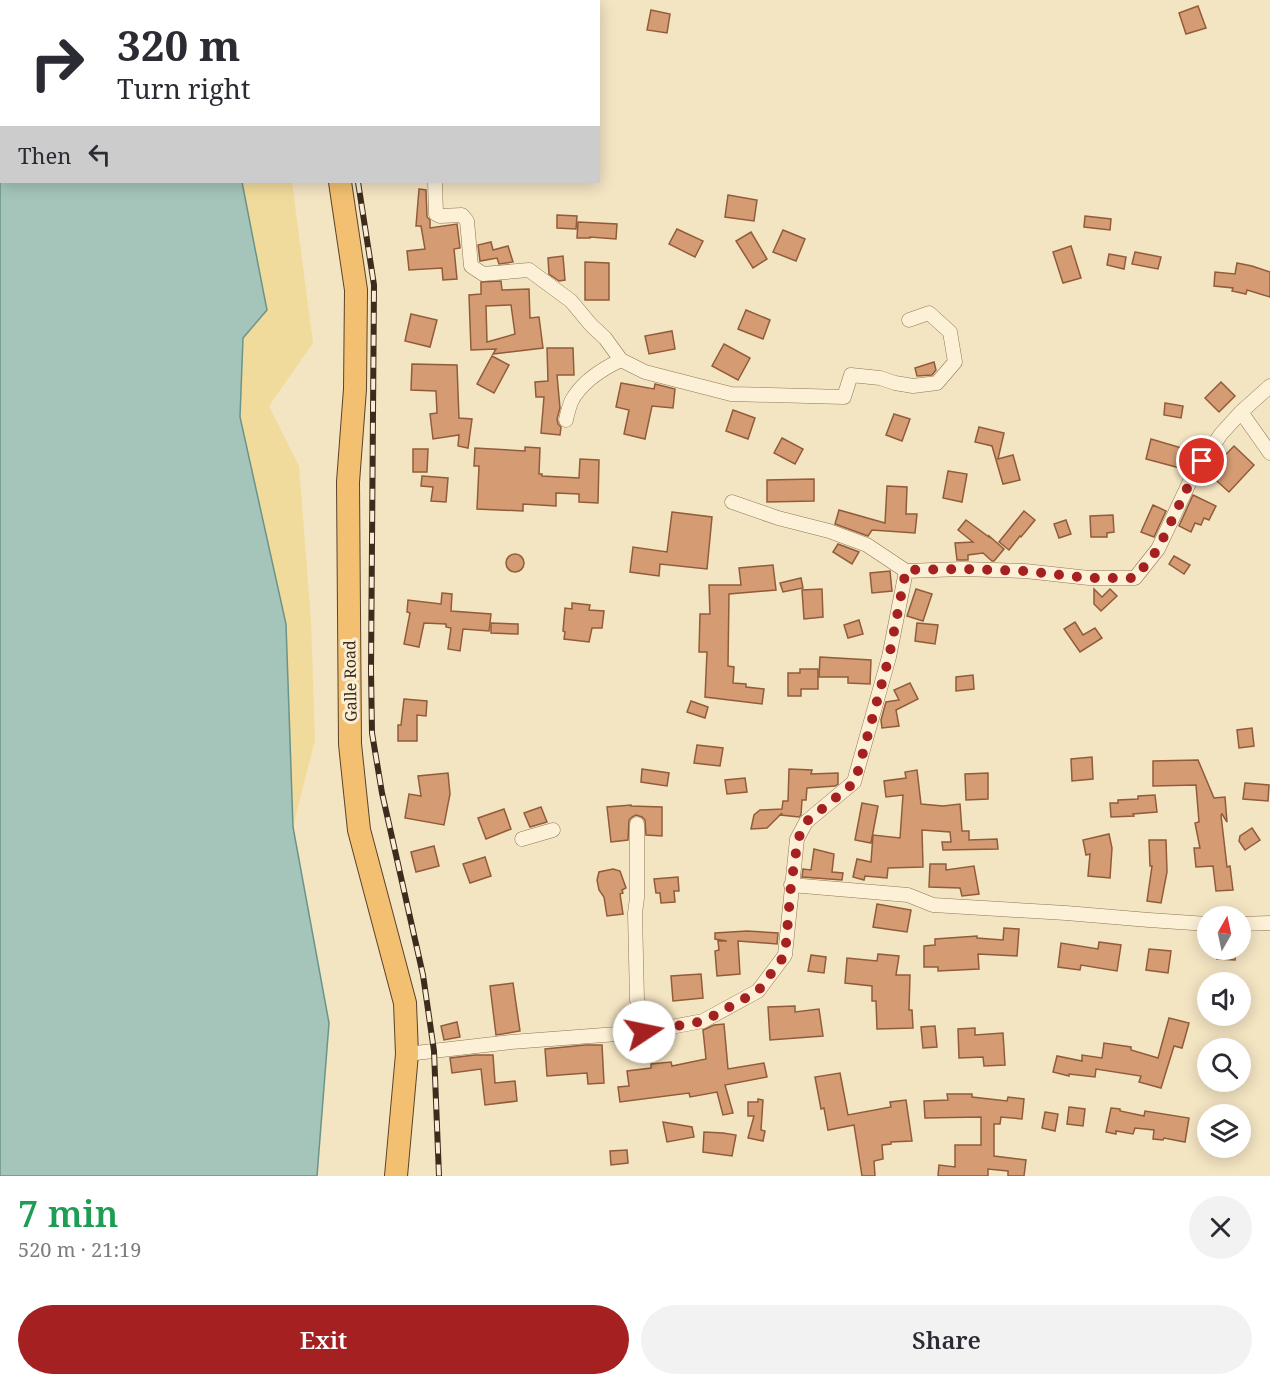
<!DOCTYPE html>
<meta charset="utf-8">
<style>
body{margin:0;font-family:"Noto Serif",serif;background:#f2f2f3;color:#2b2b33;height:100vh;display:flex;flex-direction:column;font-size:22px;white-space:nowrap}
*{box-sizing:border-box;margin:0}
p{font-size:20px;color:#7c7c81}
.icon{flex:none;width:33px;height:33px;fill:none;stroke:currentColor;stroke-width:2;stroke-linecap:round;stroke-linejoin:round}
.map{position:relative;height:1176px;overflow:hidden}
.panel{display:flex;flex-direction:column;background:#fff;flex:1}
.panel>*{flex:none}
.hud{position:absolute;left:0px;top:0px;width:600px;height:183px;box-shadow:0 3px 15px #0003;background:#fff;color:#2b2b33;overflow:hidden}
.needle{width:39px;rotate:9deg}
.controls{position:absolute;left:1197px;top:906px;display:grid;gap:12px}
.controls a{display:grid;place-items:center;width:54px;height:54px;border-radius:50%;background:#fff;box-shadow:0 3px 15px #0003;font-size:30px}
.pin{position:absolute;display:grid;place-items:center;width:51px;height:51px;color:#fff;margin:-26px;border:3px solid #fff;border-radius:50%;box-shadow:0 2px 6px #0007}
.me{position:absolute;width:66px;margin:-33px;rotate:79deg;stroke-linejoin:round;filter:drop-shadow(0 0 4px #0008)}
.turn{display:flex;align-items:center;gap:21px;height:126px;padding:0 18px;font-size:27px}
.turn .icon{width:78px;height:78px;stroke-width:2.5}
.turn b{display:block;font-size:42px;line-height:51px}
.then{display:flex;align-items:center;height:57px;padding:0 18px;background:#0003;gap:12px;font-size:22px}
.round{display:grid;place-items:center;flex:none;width:63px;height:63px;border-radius:32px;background:#f2f2f3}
.summary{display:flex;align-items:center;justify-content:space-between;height:102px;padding:0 18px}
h1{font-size:36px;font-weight:600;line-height:45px;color:#1e9e55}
.primary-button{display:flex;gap:12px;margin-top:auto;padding:12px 18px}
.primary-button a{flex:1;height:69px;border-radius:36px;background:#a42021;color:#fff;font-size:24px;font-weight:600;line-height:69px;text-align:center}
.primary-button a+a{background:#f2f2f3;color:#2b2b33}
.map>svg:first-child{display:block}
.sand{fill:#f1db9c}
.water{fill:#a5c5bb;stroke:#6a948a;stroke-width:1.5}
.building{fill:#d59c74;stroke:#915c3a;stroke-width:1.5;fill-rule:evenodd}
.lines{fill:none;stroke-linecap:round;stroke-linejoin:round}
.minor-casing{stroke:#8f7557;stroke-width:15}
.trunk-casing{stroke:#5c422b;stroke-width:24}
.minor{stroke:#fcf1d6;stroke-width:14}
.trunk{stroke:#f2c070;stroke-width:22}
.rail-casing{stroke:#3d2c1d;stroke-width:6}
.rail{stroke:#f9eed3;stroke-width:4;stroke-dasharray:11;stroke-linecap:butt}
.route{stroke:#a42021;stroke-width:10;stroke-dasharray:0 18}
.labels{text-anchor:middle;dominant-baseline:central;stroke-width:6;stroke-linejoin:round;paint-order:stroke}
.street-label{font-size:16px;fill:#3d2c1d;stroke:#f9eed3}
</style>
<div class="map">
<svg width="1270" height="1176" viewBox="0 0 1270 1176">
<rect width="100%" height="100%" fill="#f3e4c2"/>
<path class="sand" d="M242,182H292L313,343L269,406L299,466L311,621L315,740L293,827L286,624L240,417L243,338L267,310Z"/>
<path class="water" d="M0,0H208L209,1L2,2V182H242L267,310L243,338L240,417L286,624L293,827L329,1023L317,1176H0Z"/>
<g class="building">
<path d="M1198,6L1206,28L1186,34L1179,13Z"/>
<path d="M651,10L670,14L667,33L647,30Z"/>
<path d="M419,189L426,190L427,217L430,220V228L457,224L460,248L454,249L457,279L443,280L442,268L409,270L407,251L425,249L421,226H416Z"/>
<path d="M728,195L757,200L754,221L725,217Z"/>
<path d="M557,215L577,216L576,229L557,228Z"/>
<path d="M1085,216L1111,219L1110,230L1084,227Z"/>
<path d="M578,222L617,224L616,239L590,237V238H577Z"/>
<path d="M677,229L703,241L695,257L669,244Z"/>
<path d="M783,230L805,239L796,261L773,252Z"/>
<path d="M751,232L767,259L753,268L736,241Z"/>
<path d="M491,242L493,250L508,246L513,262L499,264L497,258L480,261L478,245Z"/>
<path d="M1071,246L1081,278L1063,283L1053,252Z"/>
<path d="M1135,252L1161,257L1158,269L1132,264Z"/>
<path d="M1109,254L1126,257L1124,269L1107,265Z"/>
<path d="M563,256L565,280L559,281L549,274L548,258Z"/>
<path d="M585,262L609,263V300H585Z"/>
<path d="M1237,263L1252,266L1270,272V297L1247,290L1246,294L1232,291L1233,288L1214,286L1215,272L1235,274Z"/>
<path d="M501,281L502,290L529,289L530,318L539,317L543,348L493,354L496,349L471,350L469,295L481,294V282ZM511,305L515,334L487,342L486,306Z"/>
<path d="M746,310L770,320L763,339L738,329Z"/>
<path d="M411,314L437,320L430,347L405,341Z"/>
<path d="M672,331L675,349L649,354L645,336Z"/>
<path d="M724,344L750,358L738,380L712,366Z"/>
<path d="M547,348H573L574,375H557L560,408L557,419L558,424L561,427L560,435L541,433L544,397H536L535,382L548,381Z"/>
<path d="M492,356L509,365L494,393L477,384Z"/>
<path d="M934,362L936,370L932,375L917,376L915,368Z"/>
<path d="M412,364L457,365L459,418L472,419L468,448L458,446L459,435L433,439L430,414L437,413L436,391L411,390Z"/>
<path d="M1221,382L1235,396L1219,412L1205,398Z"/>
<path d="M621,383L654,389L655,384L675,389L673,408L652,406L645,439L624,434L629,410L616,407Z"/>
<path d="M1165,403L1183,406L1181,418L1164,415Z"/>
<path d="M733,410L755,418L748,439L726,431Z"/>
<path d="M894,414L910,419L902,441L886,435Z"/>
<path d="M979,427L1004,433L998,459L1013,455L1020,480L1003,484L992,446L975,442Z"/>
<path d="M782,438L803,449L795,464L774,453Z"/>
<path d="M1151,439L1185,449L1180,468L1146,459Z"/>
<path d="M1234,446L1254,465L1229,492L1208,473Z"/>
<path d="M525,447L540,448L539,474H542V476L579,478L580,459L599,460L598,503L579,502V494L556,493V506L523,504V511L477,509L479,466H474L475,448L525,451Z"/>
<path d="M413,449H428L427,472H413Z"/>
<path d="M948,471L967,474L962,502L943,498Z"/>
<path d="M422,476L448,478L446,502L431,501L433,487L421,486Z"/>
<path d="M814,479V501L767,502V480Z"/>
<path d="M887,486L907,487L906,514H917L915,533L872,530L868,536L835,524L839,510L885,523Z"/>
<path d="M1193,495L1216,506L1209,520L1204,518L1201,525L1195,523L1191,532L1179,526Z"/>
<path d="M1153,505L1166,511L1154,537L1141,532Z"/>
<path d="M1024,511L1035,520L1021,537L1020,536L1009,550L999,542Z"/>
<path d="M672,512L712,517L707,569L660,564L659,576L630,572L633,547L667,552Z"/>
<path d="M1113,515L1114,532L1107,533V537H1091L1090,516Z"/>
<path d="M966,520L989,537V536L1004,549L994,561H992L983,553L968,555V560H957L955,543L973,542L958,530Z"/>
<path d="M1066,520L1071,534L1059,538L1054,524Z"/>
<path d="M838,544L859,552L852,564L833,552Z"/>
<circle cx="515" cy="563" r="9"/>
<path d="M1174,556L1190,565L1184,574L1169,564Z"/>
<path d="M773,565L776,590L729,594L728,666L734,667L733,683L746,684V687L764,689L762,704L705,697L707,652H699L700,614H710L709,585H741L739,568Z"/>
<path d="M890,571L892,591L872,593L870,573Z"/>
<path d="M801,578L803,588L783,592L780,583Z"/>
<path d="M822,589L823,617L804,619L802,590Z"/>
<path d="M916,589L932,594L923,621L907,616Z"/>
<path d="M1094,589L1102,597L1110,589L1117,596L1101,611L1094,604Z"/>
<path d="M442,593L452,594L451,611L491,614L489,631L463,629L460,651L448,649L451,628L446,627V624L424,623L419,647L404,644L410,613L407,612L408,600L441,604Z"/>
<path d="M572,603L590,605L589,610L604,611L602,628H592L589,642L564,639L565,632L563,631L565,608L572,609Z"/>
<path d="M859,620L863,634L848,638L844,625Z"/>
<path d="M1075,622L1083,635L1095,628L1102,638L1080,652L1064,629Z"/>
<path d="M491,623L518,624V634L491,633Z"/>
<path d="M917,623L938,625L935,644L915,641Z"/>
<path d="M820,657L871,660L870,684L848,683V677H819Z"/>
<path d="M800,669H818V689H801V696H788V673H800Z"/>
<path d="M973,675L974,689L956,691V677Z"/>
<path d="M910,683L918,699L896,710L899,726L882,728L881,720L886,702L899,700L894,690Z"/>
<path d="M404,699L427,701L426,716L417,715V741H398V725H401Z"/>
<path d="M691,701L708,707L705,718L687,712Z"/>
<path d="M1252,728L1254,746L1239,748L1237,730Z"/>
<path d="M697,745L723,748L720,766L694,763Z"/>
<path d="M1092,757L1093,779L1072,781L1071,759Z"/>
<path d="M1198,760L1214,798L1225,797L1227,822L1222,814L1221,815L1227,867L1230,866L1233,890L1216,891L1213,866L1196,867L1194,848H1200L1195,823L1199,822L1196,785L1153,786V761Z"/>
<path d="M642,769L669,773L667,786L641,782Z"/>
<path d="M789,769L812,770L811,774L838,773V784L835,786L807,788L806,800H802L801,815L799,817L781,815L782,813L767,828L751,829L754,815L760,810L782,809L783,801H788Z"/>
<path d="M917,770L921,804L943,806L960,804L962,831H969V840L997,839L998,849L943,850L942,842H951L950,832L922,830L923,867L888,868L887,878L865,876L864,880L853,877L857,859L871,862L873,835L900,838L903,795L886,797L884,781L906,778L905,772Z"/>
<path d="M448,773L450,794L444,825L405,818L409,794L421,796L418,776Z"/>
<path d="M988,773V799L966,800L965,774Z"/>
<path d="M745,778L747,792L727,794L725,780Z"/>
<path d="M1245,783L1269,785L1268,801L1243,799Z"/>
<path d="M1155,795L1157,812L1133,814L1134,816L1111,817L1110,803H1118V800L1138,799V796Z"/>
<path d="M862,803L878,806L871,843L855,840Z"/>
<path d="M631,805V806L662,807V836L646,835L645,820L642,817L636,815L632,817L629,820L628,840L611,842L607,807Z"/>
<path d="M541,807L547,822L530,827L524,813Z"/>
<path d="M504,809L511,829L486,839L478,818Z"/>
<path d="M1252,828L1260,840L1245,850L1239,841L1240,836Z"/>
<path d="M1109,834L1112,848L1110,878L1088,876L1090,854L1086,855L1083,840Z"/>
<path d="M1149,840H1166L1167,872L1161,903L1147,901L1152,866H1150Z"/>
<path d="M434,846L439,866L416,872L411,852Z"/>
<path d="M814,849L834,854L832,872L843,873L842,880L802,877L803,869L811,870Z"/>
<path d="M485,857L491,876L470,883L463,864Z"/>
<path d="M930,864H946V870L974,866L979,894L962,896L960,888L929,887Z"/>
<path d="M613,869L620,871L626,888L622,890L623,893L620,894L623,914L607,916L604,897L599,890L597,880L599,872Z"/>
<path d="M678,877L679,891H674L675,902L661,903L660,893H656L654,879Z"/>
<path d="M877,904L911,910L907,932L873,927Z"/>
<path d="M1004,928L1019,929L1017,956L978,954L979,969L938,971V967H924V946L935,945V939L977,936V938L1003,940Z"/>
<path d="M747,931L778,933L777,944L738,941L740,974L717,976L715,951L719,950L718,941H727L715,939V933Z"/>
<path d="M1099,942L1121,945L1117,971L1081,965L1080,970L1058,967L1061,943L1098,949Z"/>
<path d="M1149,949L1171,951L1168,973L1146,970Z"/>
<path d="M1217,950H1236L1235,960L1217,959Z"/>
<path d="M878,954L899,956L896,975H910L909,1010H912L913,1028L877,1029L876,1001H872V986L845,983L847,958L877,961Z"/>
<path d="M811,955L826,957L824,973L808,971Z"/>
<path d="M701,974L703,998L673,1001L671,976Z"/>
<path d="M513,983L520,1031L496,1035L490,986Z"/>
<path d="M795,1006V1012L819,1009L823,1036L770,1040L768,1007Z"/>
<path d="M1169,1018L1189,1023L1182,1048L1174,1046L1161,1088L1139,1082L1141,1076L1096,1069L1095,1077L1069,1074V1076L1053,1072L1057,1056L1082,1061V1055L1102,1058L1104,1043L1131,1047V1050L1158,1058Z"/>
<path d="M457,1022L460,1037L444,1040L441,1026Z"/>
<path d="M724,1024L728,1069L764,1063L767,1077L725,1085L733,1113L723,1115L717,1092L690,1097L689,1093L620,1102L618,1087L629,1086L627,1071L651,1068V1064L671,1062L672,1066L706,1059L703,1030L714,1025Z"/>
<path d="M935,1026L937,1047L923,1048L921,1027Z"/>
<path d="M975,1028V1035L1003,1033L1005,1065L984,1066L983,1057L959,1058L958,1029Z"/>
<path d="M585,1045H602L604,1083L588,1084L587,1073L547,1076L545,1049Z"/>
<path d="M475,1055H493L495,1083L515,1081L517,1101L485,1105L481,1069L452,1073L450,1058Z"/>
<path d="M840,1073L848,1115L891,1107L890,1102L906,1100L912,1141L891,1142V1144L882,1145L883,1159L874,1161L875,1176H862L854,1125L828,1130L824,1108L821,1109L815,1077Z"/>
<path d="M947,1094H972V1097L1007,1101L1008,1097L1024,1099L1022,1119L1001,1117L1000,1124H994V1156L1026,1160L1024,1176H1008V1171L988,1169V1176H938L939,1165L955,1167V1145H981V1117L925,1118L924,1101L948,1100Z"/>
<path d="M758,1099L763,1100L761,1130L765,1131L763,1141L748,1138L754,1116H748V1102H758Z"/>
<path d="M1069,1107L1085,1109L1083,1126L1067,1124Z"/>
<path d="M1111,1108L1120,1109V1111L1144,1116L1145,1111L1189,1118L1185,1142L1164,1138L1163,1140L1153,1139L1154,1130L1135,1128L1133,1134L1116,1131V1134L1106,1132Z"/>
<path d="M1045,1112L1058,1114L1055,1131L1042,1128Z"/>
<path d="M663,1122L692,1127L694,1137L667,1142Z"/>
<path d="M704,1132L723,1133L736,1135L732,1156L703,1152Z"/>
<path d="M627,1150L628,1163L611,1165L610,1151Z"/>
</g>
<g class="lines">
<defs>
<g id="minor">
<path d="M413,2L414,0"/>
<path d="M435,182L436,214L440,216L462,215L467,221L471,266L483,274L529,270L571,301L591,325L605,338L621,360L645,372L731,394L844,397L851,375L880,378L895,383L913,386L937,383L955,362L950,332L929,313L909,320"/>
<path d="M1241,412L1270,453"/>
<path d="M566,420C567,414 569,408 571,402C581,382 602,369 621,360"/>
<path d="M732,502L778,518L829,531L867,545L906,571"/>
<path d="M637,824V898L635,913L637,1000L644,1032"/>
<path d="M522,839L553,830"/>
<path d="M791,885L908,895L933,905L1066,913L1149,920L1208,924"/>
<path d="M1240,924L1270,923"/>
<path d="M407,1054L511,1042L644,1032L703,1021L758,991L785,955L797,839L806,822L854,782L889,657L906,571L962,569L1025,571L1089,578H1135L1158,549L1193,475L1221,434L1241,412L1270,386"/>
</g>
<g id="trunk">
<path d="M316,0L317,2"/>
<path d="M340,182L356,290L355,389L348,482L350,744L359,830L405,1003L407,1054L396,1176"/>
</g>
</defs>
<use href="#minor" class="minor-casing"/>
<use href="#trunk" class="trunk-casing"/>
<use href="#minor" class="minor"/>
<use href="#trunk" class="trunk"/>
<defs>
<g id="rail">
<path d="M331,0L332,2"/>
<path d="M358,182L374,285L371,670L372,733L382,793L423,975L434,1051L439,1176"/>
</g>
</defs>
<use href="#rail" class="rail-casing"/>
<use href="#rail" class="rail"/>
</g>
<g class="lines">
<path class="route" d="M644,1032L704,1021L758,991L785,955L791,885L798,839L806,822L855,782L889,657L906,570L962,569L1025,571L1089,578H1135L1158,549L1193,476L1202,461"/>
</g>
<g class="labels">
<g class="street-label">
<text transform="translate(350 681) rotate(-91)">Galle Road</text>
</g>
</g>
</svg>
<div class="controls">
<a><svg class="needle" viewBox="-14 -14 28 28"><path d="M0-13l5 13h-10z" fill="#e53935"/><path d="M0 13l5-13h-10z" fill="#7c7c81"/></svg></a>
<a><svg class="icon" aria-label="sound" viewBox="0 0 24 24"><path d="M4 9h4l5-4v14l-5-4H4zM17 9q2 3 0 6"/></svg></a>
<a><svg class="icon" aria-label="search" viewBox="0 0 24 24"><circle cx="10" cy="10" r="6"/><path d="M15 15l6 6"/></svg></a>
<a><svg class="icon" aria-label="layers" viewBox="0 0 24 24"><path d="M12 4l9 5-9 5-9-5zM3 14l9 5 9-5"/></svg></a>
</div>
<div class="pin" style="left:1202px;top:461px;background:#d93025"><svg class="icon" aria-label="arrive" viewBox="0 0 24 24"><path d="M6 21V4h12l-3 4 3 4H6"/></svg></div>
<svg class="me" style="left:644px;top:1032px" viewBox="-20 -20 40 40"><circle r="19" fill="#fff"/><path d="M0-13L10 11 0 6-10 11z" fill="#a42021"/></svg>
<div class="hud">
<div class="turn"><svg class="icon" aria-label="right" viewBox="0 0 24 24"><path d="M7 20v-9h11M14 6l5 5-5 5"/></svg><div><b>320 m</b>Turn right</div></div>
<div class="then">Then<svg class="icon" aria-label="left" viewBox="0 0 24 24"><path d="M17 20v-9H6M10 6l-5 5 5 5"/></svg></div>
</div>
</div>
<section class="panel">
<div class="summary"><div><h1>7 min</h1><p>520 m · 21:19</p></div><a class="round"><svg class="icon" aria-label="close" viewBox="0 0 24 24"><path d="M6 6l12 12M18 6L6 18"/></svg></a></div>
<div class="primary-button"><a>Exit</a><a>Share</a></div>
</section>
